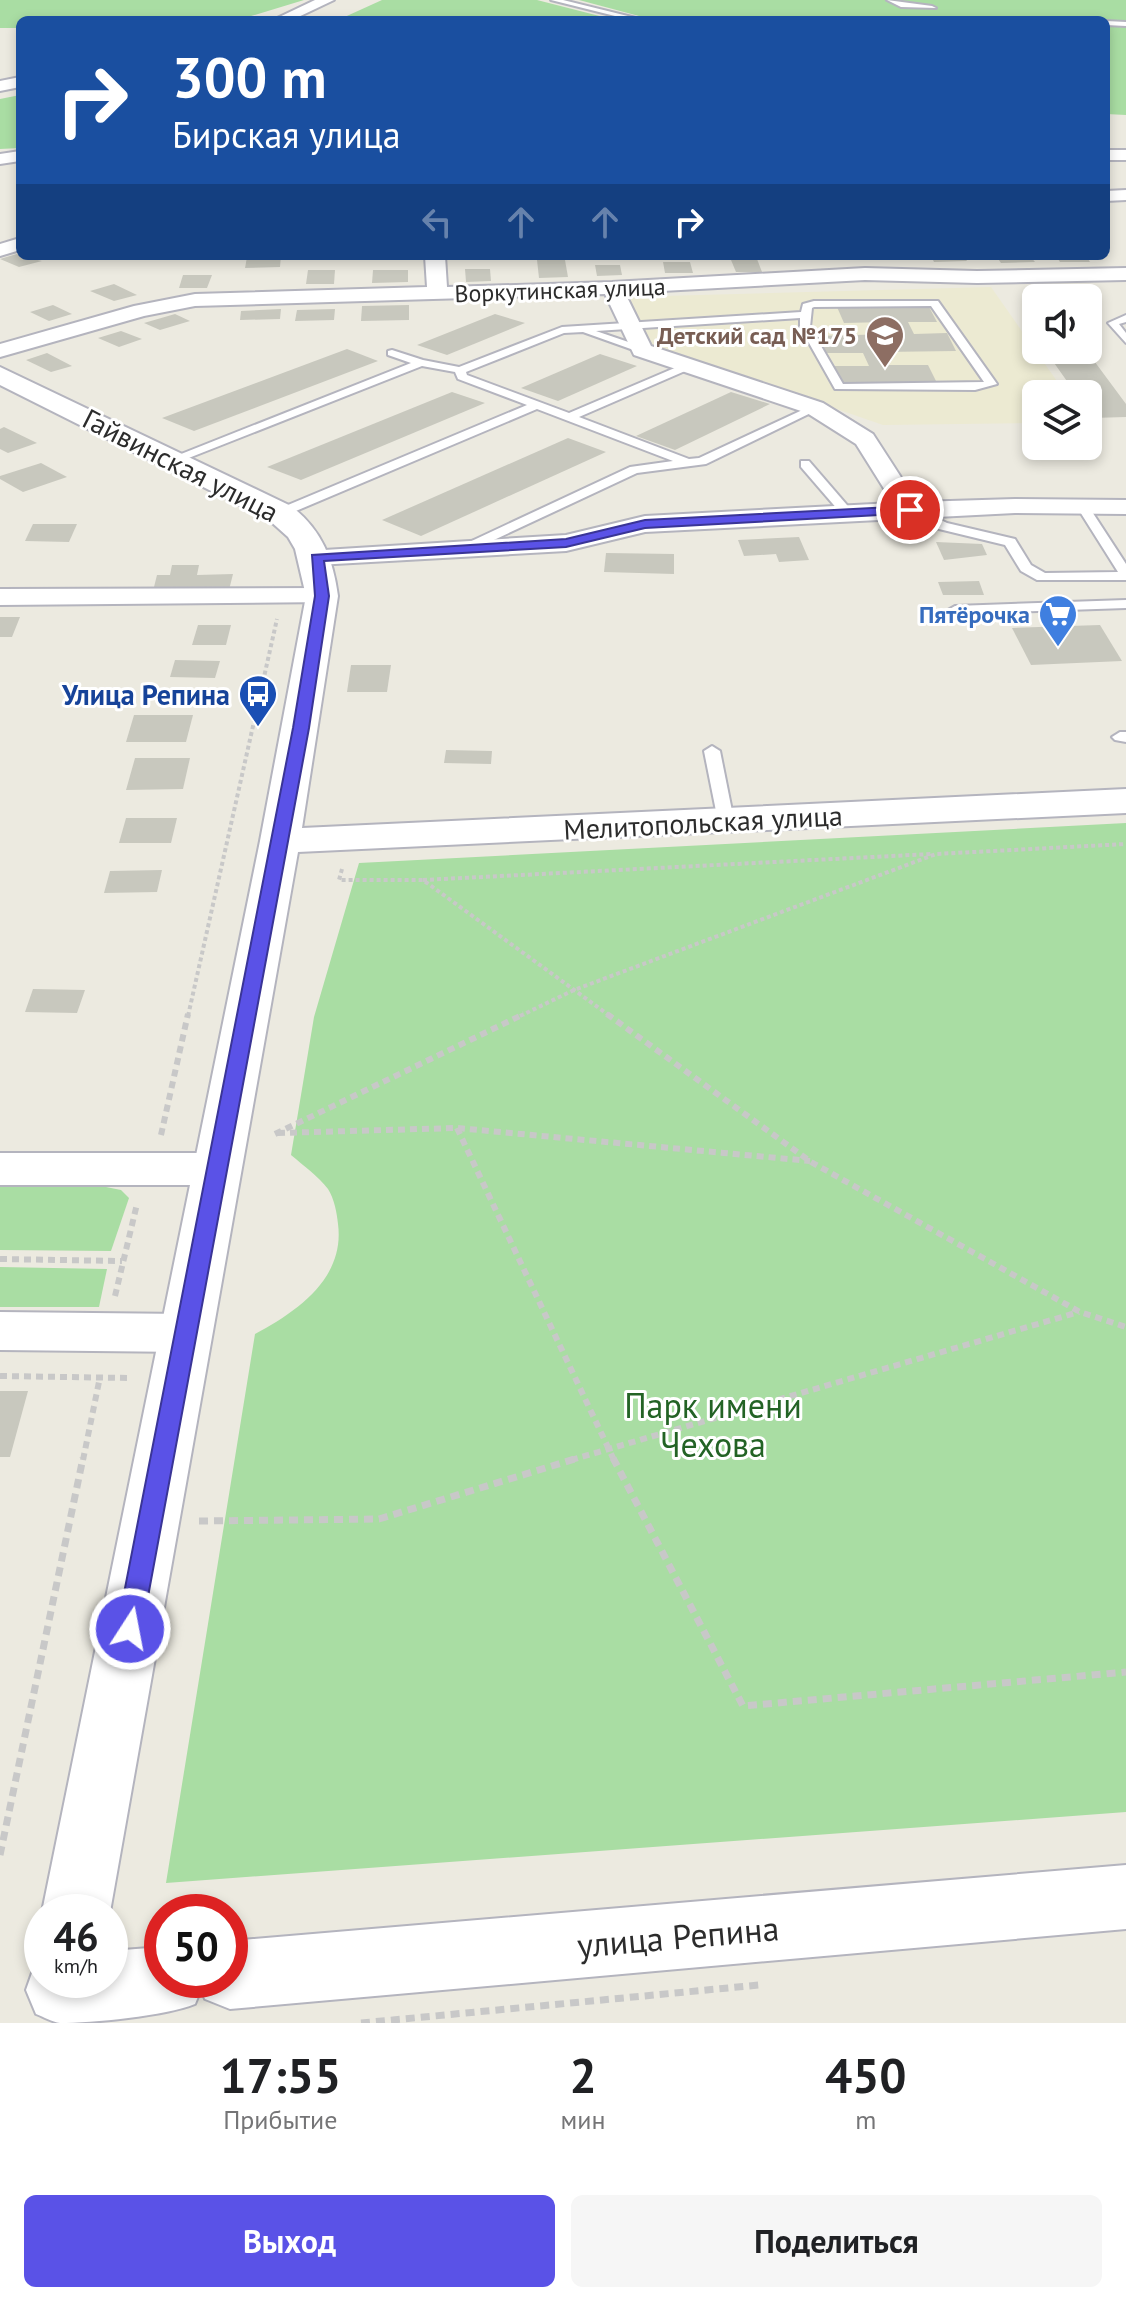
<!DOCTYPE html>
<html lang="ru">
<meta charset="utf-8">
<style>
body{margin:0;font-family:"PT Sans",sans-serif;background:#f6f6f6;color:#202124;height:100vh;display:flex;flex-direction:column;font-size:30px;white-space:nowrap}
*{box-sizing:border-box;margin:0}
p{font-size:26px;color:#757577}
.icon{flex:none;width:44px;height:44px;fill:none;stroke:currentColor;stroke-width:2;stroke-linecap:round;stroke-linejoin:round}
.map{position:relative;height:2023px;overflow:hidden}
.side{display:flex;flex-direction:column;background:#fff;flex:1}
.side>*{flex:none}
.hud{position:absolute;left:16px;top:16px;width:1094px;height:244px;border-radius:12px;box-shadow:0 4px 12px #0003;background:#1a4fa0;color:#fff;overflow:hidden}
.controls{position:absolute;left:1022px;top:284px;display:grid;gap:16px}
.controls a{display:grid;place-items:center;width:80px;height:80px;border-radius:12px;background:#fff;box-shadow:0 4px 12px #0003;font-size:40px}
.speed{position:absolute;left:24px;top:1894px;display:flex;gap:16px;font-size:40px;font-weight:700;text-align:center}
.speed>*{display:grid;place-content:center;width:104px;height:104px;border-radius:50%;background:#fff;box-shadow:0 4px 12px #0003;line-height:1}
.speed small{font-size:20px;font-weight:400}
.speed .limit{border:12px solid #d22;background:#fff;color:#111}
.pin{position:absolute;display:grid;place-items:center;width:68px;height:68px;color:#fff;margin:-34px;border:4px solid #fff;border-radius:50%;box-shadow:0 2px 8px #0007}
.me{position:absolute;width:88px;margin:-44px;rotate:11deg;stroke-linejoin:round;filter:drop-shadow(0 0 6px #0008)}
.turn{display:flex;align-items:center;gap:28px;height:168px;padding:0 24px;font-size:36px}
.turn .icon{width:104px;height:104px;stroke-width:2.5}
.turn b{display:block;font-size:56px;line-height:68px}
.lanes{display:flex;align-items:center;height:76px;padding:0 24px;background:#0003;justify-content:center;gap:40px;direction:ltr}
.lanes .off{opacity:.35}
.eta{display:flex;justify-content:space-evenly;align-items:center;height:136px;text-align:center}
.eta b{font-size:48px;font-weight:700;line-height:56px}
.cta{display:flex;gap:16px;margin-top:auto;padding:16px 24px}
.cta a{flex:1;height:92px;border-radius:12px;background:#5a52e7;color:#fff;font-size:32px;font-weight:700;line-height:92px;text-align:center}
.cta a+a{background:#f6f6f6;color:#202124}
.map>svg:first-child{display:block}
.education{fill:#ecead2}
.green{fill:#a9dda3}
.building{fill:#c8c8be}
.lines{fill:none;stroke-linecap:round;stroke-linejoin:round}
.service-casing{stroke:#b4b4be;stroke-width:4}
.minor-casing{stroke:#b4b4be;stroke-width:4}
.tertiary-casing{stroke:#b4b4be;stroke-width:4}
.secondary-casing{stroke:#b4b4be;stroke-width:4}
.path-far2{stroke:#c8c8c8;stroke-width:4;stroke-dasharray:4 3;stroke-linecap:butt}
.path-far1{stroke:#c8c8c8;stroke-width:6;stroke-dasharray:7 5;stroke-linecap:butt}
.path{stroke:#c8c8c8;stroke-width:7;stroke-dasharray:9 6;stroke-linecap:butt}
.service{fill:#fff;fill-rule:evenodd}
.minor{fill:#fff;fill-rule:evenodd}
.tertiary{fill:#fff;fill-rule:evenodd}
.secondary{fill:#fff;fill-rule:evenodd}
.route{fill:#5a52e7;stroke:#3a3596;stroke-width:2}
.labels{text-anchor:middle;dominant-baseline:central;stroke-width:6;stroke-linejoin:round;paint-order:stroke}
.far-street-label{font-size:24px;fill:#2c2c2c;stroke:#fff}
.far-education-label{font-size:24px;font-weight:bold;fill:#785e54;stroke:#fff;text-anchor:end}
.far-shop-label{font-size:24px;font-weight:bold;fill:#366cbe;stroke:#fff;text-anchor:end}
.street-label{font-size:28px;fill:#2c2c2c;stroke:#fff}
.transit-label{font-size:28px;font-weight:bold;fill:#164399;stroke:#fff;text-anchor:end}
.near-park-label{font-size:34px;fill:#236325;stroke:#fff}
.near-street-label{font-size:34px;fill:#2c2c2c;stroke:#fff}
</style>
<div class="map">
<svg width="1126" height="2023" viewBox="0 0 1126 2023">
<rect width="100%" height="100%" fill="#eceae0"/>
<path class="education" d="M991,287L1066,394H1036V423L883,425L651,345L627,297Z"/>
<g class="green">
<path d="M0,0H304L238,20H20V28H0Z"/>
<path d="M382,0H537L615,20H338Z"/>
<path d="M579,0H1126V115L1106,114V20H654Z"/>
<path d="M20,95V148L0,149V99Z"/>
<path d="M1126,823V1812L166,1883L255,1334C298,1311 345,1278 338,1224C337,1213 334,1198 328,1189C318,1176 304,1166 291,1155L314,1017L359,863Z"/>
<path d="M0,1187H106L121,1190L129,1198L111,1251L0,1250Z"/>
<path d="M0,1267L107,1269L99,1307H0Z"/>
</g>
<g class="building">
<path d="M20,253V256L42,261L19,267L0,259Z"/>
<path d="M281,256L280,267L245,268L247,257Z"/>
<path d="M931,256H964L967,261L934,262Z"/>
<path d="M996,256H1030L1035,262L1001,263Z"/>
<path d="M1056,256H1086L1090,262H1060Z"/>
<path d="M757,259L762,272H736L731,260Z"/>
<path d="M537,260H565L568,277L539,278Z"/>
<path d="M663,262H690L693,273H665Z"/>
<path d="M595,265H620L622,275L597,276Z"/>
<path d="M465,269H490L491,281L466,282Z"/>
<path d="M308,270H335L334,284H306Z"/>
<path d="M373,270H408V282L372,283Z"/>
<path d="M183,275H212L207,288H179Z"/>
<path d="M114,284L137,295L114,301L90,291Z"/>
<path d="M53,305L72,314L49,321L30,312Z"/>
<path d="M409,305V320L361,321L362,306Z"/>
<path d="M928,305L937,322H908L914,334L947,333L956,351L882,352L888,365H928L937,383L839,385L831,366H869L863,353H822L815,336L893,334L887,322L844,323L837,307Z"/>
<path d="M281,309L280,319L240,320L241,311Z"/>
<path d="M335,309L334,320L295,321L297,310Z"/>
<path d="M175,314L190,321L160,330L144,323Z"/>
<path d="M495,314L525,323L447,355L417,345Z"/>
<path d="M121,331L142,339L119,347L98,338Z"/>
<path d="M347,349L378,361L194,431L162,418Z"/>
<path d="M1045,350H1086L1126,404V417L1092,418L1088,411V394H1076Z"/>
<path d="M47,353L72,366L51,372L26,360Z"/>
<path d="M600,354L637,366L558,401L521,388Z"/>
<path d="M452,392L485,403L301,480L267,467Z"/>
<path d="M731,392L770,404L675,450L636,436Z"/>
<path d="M4,427L37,443L8,453L0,449V429Z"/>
<path d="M568,438L606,452L421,536L382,520Z"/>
<path d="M41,463L67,477L23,492L0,479V476Z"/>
<path d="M33,524H77L69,542L25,541Z"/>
<path d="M799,537L809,560L779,562L776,554L744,556L738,540Z"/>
<path d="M936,542L982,544L987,555L944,560Z"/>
<path d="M606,553L674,554V574L604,572Z"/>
<path d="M172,565H199L197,575L233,574L229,590L153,591L157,575H170Z"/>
<path d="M979,581L984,595H943L938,582Z"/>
<path d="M0,617H20L12,637H0Z"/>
<path d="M198,625H231L226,645H192Z"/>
<path d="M1100,625L1122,661L1031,665L1012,628Z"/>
<path d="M175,660L220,661L215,678L170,677Z"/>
<path d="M351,665H391L387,692H347Z"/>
<path d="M134,715H193L186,742H126Z"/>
<path d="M446,750L492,751L491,764L444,763Z"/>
<path d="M135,758H190L183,789L126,790Z"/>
<path d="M126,818H177L171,843H119Z"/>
<path d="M162,870L157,892L104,893L110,871Z"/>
<path d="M33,989L85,990L77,1013L25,1012Z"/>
<path d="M0,1391H28L10,1457H0Z"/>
</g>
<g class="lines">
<defs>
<g id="service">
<path d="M551,0H563L644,20H631Z"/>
<path d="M887,0L932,6L936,8L901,7Z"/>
<path d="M1027,18H1075L1079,20H1023Z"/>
<path d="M1106,21L1126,22V26L1106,25Z"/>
<path d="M814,301H938L997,384L975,390L835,389L800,327V318L596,331L646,348L647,350L642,353L583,332L564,333L466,372L467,375L569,413L684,364H692V368L579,417L689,459L699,458L811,406L821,408L706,464L637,473L466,553L460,549L461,546L630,467L673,461L537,409L284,516H276V510L527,405L458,379L455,372L422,366L176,463L166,460L411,363L388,355V351L392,350L423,360L459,367L562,327L801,312L803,304ZM931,306L984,382L843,384L810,327L812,308L814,307Z"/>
<path d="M1126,315V322L1119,324L1126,333V343L1108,323Z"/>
<path d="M801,461H809L853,512V518H845L801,467Z"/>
<path d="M1083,503L1087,504L1126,564V580H1037L1021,571L1005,545L939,529L904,510L914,507L947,523L1015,539L1031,565L1045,573L1118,572L1077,507Z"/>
<path d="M1126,600V608L955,614L948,610L955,606Z"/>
<path d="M1120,732H1126V742L1115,740L1112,737Z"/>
<path d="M712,746L720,751L734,821L726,826L718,821L704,751Z"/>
</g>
<g id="minor">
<path d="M315,0H334L292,20H273Z"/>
<path d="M20,77V87L0,91V81Z"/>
<rect x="1106" y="150" width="20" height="10"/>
<path d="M20,151V161L0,164V154Z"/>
<path d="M1126,190V200L1106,201V191Z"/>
<path d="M20,238V250L0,256V244Z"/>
<path d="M425,256H445L447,287L612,282L865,268L977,271L1126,268V280L977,283L865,280L625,293L651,346L823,403L873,434L917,502L1015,499L1126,500V514L1015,513L645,532L566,551L317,565L308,563L304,557L308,551L566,535L645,516L893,503L856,444L807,413L634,355L605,294L195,306L144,316L0,357V344L134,306L195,294L427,287Z"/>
<path d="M322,588L332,590L335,596L332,602L0,605V589Z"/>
</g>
<g id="tertiary">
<path d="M0,1153H217L234,1158L241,1169L234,1180L217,1185H0Z"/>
<path d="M0,1312L186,1314L205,1319L212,1333L205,1347L186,1352L0,1350Z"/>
</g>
<g id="secondary">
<path d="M0,367L291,506C322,530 333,559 338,596L302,828L1126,789V813L298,852L110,1912H42L260,841L306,596L295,549L288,537L269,520L0,385Z"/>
<path d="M1126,1865V1929L230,2009L205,1999L201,1989L195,2004C166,2016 91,2023 60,2023C52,2022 44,2017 36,2014L26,1990L38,1956L42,1954V1980H110V1951L162,1947V1980H230V1941Z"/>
</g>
</defs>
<use href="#service" class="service-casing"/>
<use href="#minor" class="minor-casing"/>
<use href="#tertiary" class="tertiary-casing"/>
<use href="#secondary" class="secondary-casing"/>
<g class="path-far2">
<path d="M342,869L339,880H423L610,1016"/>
<path d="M423,880L931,854"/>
<path d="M188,1016L277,619"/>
<path d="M520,1016L574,990L936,854L1126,844"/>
</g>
<g class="path-far1">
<path d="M607,1014L811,1162L1080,1312L1126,1327"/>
<path d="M457,1128L614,1460"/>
<path d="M278,1133L457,1128L810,1161"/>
<path d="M275,1134L524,1014"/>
<path d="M161,1135L188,1014"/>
<path d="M0,1259L122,1261"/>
<path d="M115,1296L137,1204"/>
<path d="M0,1376L131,1378"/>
<path d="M83,1460L100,1377"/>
<path d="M571,1460L1079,1312"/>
</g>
<g class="path">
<path d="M613,1458L743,1706L1126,1672"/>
<path d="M199,1521L379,1519L578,1458"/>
<path d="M0,1855L83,1458"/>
<path d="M361,2023L759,1985"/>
</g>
<use href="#service" class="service"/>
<use href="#minor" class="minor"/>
<use href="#tertiary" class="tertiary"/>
<use href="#secondary" class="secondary"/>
</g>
<path class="route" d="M910,506L917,510L915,513L645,528L566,547L324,561L329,596L309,728L142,1629L138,1637L130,1640L121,1637L117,1629L293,728L315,596L312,555L566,539L645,520Z"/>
<defs>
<symbol id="school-pin" viewBox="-11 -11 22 30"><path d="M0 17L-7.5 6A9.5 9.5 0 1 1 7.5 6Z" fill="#8d6e63" stroke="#fff"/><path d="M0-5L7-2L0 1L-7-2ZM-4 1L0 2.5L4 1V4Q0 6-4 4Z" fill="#fff"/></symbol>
<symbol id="supermarket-pin" viewBox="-11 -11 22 30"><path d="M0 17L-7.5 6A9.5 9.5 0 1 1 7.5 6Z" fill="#3f7fe0" stroke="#fff"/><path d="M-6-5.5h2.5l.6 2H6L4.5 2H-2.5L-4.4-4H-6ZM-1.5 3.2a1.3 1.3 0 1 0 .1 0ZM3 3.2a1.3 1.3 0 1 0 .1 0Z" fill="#fff"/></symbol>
<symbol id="bus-pin" viewBox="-11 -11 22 30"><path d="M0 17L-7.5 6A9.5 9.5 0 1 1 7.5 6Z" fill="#1a4fb4" stroke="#fff"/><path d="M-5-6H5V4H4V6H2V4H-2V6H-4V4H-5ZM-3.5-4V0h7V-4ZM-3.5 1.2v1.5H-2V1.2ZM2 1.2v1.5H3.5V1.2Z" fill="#fff"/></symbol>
</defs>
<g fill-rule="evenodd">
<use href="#school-pin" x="863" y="313" width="44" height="60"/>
<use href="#supermarket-pin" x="1036" y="592" width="44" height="60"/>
<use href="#bus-pin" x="236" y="672" width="44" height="60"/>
</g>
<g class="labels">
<g class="far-street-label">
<text transform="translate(560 290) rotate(-2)">Воркутинская улица</text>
</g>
<g class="far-education-label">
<text x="857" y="335">Детский сад №175</text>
</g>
<g class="far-shop-label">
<text x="1030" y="614">Пятёрочка</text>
</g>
<g class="street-label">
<text transform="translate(181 465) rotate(27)">Гайвинская улица</text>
<text transform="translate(703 822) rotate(-3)">Мелитопольская улица</text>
</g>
<g class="transit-label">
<text x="230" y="694">Улица Репина</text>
</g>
<g class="near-park-label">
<text x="713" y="1405">Парк имени<tspan x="713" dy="39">Чехова</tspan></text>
</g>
<g class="near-street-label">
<text transform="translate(678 1936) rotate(-5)">улица Репина</text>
</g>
</g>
</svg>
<div class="controls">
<a><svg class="icon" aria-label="sound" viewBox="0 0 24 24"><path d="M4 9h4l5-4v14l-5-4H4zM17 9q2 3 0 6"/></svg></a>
<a><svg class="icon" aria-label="layers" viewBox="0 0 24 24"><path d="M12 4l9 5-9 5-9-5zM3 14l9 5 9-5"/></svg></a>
</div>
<div class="speed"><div>46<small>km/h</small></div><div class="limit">50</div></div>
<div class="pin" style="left:910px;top:510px;background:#d93025"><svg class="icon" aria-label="arrive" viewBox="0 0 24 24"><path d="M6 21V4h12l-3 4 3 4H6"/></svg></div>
<svg class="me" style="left:130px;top:1629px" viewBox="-20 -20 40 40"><circle r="17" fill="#5a52e7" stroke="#fff" stroke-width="3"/><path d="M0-11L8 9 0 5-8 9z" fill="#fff"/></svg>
<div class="hud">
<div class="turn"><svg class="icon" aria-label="right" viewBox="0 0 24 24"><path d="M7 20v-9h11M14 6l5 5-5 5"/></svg><div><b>300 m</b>Бирская улица</div></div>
<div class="lanes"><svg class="icon off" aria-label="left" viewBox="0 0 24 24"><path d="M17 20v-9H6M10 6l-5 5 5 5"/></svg><svg class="icon off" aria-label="ahead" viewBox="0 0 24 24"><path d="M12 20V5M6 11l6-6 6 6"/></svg><svg class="icon off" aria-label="ahead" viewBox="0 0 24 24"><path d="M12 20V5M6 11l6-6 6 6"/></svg><svg class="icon" aria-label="right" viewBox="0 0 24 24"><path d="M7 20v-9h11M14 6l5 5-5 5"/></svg></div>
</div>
</div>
<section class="side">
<div class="eta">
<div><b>17:55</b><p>Прибытие</p></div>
<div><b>2</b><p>мин</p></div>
<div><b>450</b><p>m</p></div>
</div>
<div class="cta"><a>Выход</a><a>Поделиться</a></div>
</section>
